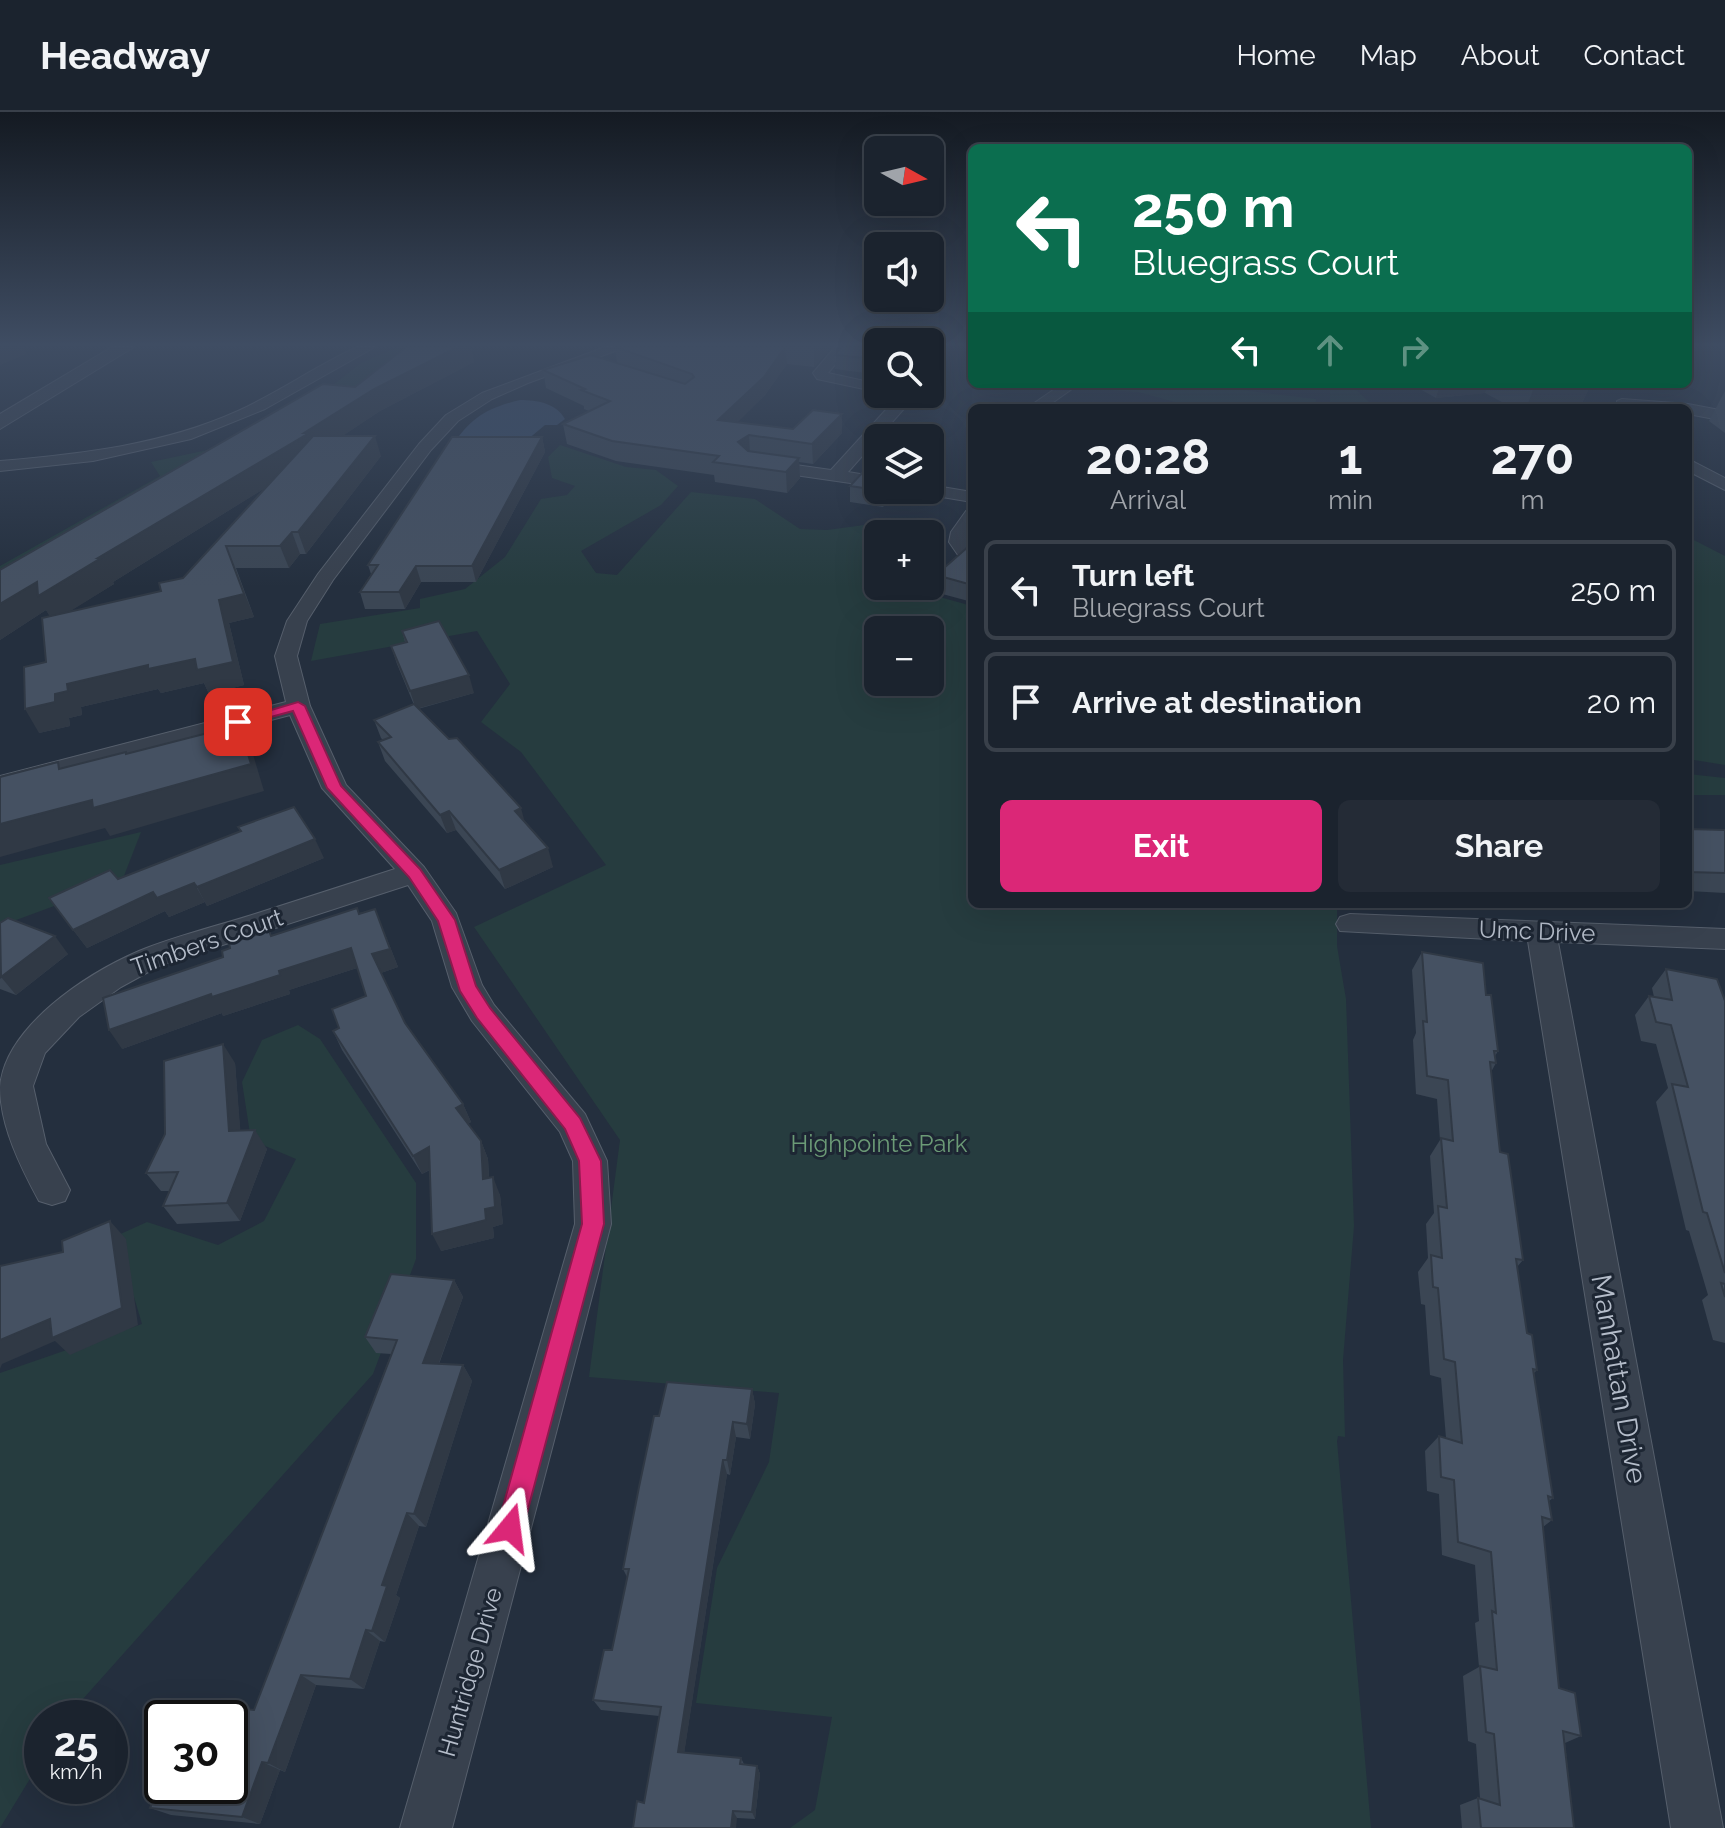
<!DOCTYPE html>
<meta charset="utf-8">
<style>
body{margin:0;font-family:Raleway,sans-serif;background:#242b36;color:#f1f3f6;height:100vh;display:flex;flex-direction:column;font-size:30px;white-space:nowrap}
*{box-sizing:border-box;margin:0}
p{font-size:26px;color:#a0a4aa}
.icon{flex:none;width:44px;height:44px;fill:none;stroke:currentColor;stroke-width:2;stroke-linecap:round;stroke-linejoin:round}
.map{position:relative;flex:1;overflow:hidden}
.sheet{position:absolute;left:968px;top:292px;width:724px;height:504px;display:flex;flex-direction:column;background:#1b232e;border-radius:12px;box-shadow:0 8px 32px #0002,0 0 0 2px #39404a}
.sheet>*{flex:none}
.banner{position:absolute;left:968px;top:32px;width:724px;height:244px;border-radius:12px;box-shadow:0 8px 32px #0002,0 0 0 2px #39404a;background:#0b6e4f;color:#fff;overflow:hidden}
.needle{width:52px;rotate:98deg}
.tools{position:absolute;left:864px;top:24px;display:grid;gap:16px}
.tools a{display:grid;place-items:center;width:80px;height:80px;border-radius:12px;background:#1b232e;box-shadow:0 8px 32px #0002,0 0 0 2px #39404a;font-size:40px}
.speed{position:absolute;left:24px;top:1588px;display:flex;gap:16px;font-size:40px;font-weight:700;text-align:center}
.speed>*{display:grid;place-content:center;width:104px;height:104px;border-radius:50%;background:#1b232e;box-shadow:0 8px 32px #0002,0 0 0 2px #39404a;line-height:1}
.speed small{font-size:20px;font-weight:400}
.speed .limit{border:4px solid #111;border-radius:12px;background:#fff;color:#111}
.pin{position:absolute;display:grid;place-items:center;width:68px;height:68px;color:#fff;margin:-34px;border-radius:16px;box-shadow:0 4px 12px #0006}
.me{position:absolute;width:88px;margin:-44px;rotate:16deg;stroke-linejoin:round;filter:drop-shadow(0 0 6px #0008)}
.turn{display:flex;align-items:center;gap:28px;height:168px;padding:0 32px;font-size:36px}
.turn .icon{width:104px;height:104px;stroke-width:2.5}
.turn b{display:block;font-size:56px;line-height:68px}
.lanes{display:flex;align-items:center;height:76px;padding:0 32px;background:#0003;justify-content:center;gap:40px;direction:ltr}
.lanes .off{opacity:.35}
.eta{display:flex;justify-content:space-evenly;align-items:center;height:136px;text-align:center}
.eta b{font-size:48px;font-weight:700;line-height:56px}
.action{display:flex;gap:16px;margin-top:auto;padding:16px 32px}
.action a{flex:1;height:92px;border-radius:12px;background:#db2777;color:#fff;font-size:32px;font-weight:700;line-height:92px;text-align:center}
.action a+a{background:#242b36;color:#f1f3f6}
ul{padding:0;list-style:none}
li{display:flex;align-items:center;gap:24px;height:100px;margin:0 16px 12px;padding:0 16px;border:4px solid #39404a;border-radius:12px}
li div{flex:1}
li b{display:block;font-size:30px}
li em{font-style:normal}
header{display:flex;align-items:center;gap:48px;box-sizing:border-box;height:112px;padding:0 40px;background:#1b232e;border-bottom:2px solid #39404a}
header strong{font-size:38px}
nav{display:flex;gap:44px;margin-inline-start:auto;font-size:28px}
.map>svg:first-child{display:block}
.green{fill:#263c3f;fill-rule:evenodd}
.water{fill:#394c67}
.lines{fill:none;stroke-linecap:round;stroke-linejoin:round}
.minor-casing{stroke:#565f6c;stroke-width:2}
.tertiary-casing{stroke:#565f6c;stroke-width:2}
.minor{fill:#38414e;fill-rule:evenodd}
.tertiary{fill:#38414e;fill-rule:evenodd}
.wall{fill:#3b4654;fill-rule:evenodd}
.shaded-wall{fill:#303945}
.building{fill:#455162;stroke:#303945;stroke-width:2}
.route{fill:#db2777;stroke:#8e194d;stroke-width:2}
.labels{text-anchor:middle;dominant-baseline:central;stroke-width:6;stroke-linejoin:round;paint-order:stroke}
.street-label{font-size:24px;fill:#b4bcc9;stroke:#1d2633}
.park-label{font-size:24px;fill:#6b9a76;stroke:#1d2633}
.near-street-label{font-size:28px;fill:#b4bcc9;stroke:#1d2633}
</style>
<header>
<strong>Headway</strong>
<nav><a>Home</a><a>Map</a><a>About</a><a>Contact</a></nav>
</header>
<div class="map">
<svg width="1725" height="1716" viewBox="0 0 1725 1716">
<rect width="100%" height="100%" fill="#242f3e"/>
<g class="green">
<path d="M398,235H424L0,487V454L160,364L151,350L217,336L323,281L361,251Z"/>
<path d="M1099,272H1191L1316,287L1315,296H1197L1138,280L1110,278Z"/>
<path d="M1330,272C1358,272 1357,281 1376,296H1330Z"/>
<path d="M560,333L626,355L656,358L678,374L661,393L581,439L596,461L617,463L691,380L755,387L800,417L827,418L894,409L927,422H878V474H930V423L939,427L929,482L972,494V792H1337V834L1346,887L1354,1114L1343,1248L1345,1325L1338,1324L1337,1329L1371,1716H790L815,1698L832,1605L696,1591L717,1456L769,1350L779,1281L589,1265L620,1028L474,815L606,753L521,640L481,610L510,572L477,519L311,549L320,512L420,496V487L465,477L505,445L541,387L567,383L575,374L552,366L548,345ZM878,518H930V570H878Z"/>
<path d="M1688,425L1725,444V653L1688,647Z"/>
<path d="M1688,662L1725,666V683H1688Z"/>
<path d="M141,720L122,769L0,814V753Z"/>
<path d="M298,913L320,927L416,1071V1147L373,1262L66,1606H42V1647L0,1716V1261L142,1212L116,1124L147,1110L218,1133L264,1109L296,1047L251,1028L242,970L262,928Z"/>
</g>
<path class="water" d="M520,288C537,288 556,291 565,307L557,313H545L527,328L451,336C469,307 486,296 520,288Z"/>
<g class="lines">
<defs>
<g id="minor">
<path d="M357,235H375L265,297L191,327L93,349L0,359V349C81,342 163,333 238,299C279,280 316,254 357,235Z"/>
<path d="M605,235H626L528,271L492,287L458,309L431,338L333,468L307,509L297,544L310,594L346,673L424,755L456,801L482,873L494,893L585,1002L607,1049L611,1112L452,1716H400L575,1112L573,1049L560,1020L472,909L452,875L432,809L408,773L161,853L121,875L79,905L45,941L33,974L46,1032L70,1078L65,1089L52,1093L39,1089C21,1056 0,1014 0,975C5,914 88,861 139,839C176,824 217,814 255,802C302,787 349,772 395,757L322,676L290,603L0,680V664L286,590L275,544L287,509L318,462L419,332L446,303L482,281Z"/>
<path d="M835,235H850L828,261L878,272V280L817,267L813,261Z"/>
<path d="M1062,272H1079L1045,296H1027Z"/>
<path d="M891,282H907L909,291L848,360L878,365V375L760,358L752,353L760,348L831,358L893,290Z"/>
<path d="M1622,287L1688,292L1725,299V309L1688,302V296L1617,295V289Z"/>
<path d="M1688,347L1725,366V378L1688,359Z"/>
<path d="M930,373L972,380V390L924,382L921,378H930Z"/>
<path d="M972,398L968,430L972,435V449L958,443L949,430L951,420L966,399Z"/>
<path d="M1350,802L1725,817V837L1558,830L1723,1716H1671L1528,829L1340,819L1336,812L1340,805Z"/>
</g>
<path id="tertiary" d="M112,235H134L0,317V302Z"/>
</defs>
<use href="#minor" class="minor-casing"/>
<use href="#tertiary" class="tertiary-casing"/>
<use href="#minor" class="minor"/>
<use href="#tertiary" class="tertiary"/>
</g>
<g class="wall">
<path d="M406,235H471L474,250L380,299L342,324L381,344L306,442H300L289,456H236L254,505L229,511L244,573L209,582L204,571L161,581L158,577L81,595L82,603L69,606L70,614L39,621L50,504L46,498L0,528V458L355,275ZM265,376L183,466L161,479L68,500L114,472L113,470Z"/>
<path d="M615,235H832L814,255L787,252L765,283L737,310L793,317L842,302V321L813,352L799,350L800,366L787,381L715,370L714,363L616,349L567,332L563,312L589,299L584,297V294L546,276L543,258L617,251Z"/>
<path d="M878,235V247L865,261L835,257V243Z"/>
<path d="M1411,272H1591L1580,295L1573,296H1513L1485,281L1436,286Z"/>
<path d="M1725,279V321L1709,309Z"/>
<path d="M542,325L545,340L476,470H421L405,497H365L360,480L371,462L368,453Z"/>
<path d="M878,343V378H898L883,395L850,390V374L875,361V346Z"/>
<path d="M972,434V490L935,480L936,463Z"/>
<path d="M402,519L474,581L418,597L525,711L553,755L505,777L456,718L447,721L385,649L378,630L383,628L381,626L374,608L414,593L397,552L391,534L405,530Z"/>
<path d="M1688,717L1725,718V781L1688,779Z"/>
<path d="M324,746L207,794L205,790L169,805L165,799L87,836L49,786L118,767Z"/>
<path d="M375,797L398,855L381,861L405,911L463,992L471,1010L468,1012L481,1029L488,1047L489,1066L500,1083L503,1112L493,1115L494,1126L441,1139L430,1058L422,1062L342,938L333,919L339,916L366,884L357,856L289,878L290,882L223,904L222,901L122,937L223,845L230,836L269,819L272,824Z"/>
<path d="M0,811L68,842L16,883L0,877Z"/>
<path d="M1422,840L1486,883L1498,939L1495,944L1496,951L1491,960L1500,1040L1523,1148L1517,1155L1527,1221L1537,1258L1534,1261L1553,1386L1549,1389L1552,1408L1543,1415L1559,1576L1581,1624L1565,1631L1574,1716H1462L1460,1693L1478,1686H1480L1476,1632L1468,1629L1463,1564L1479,1555L1475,1511L1479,1509L1475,1453L1442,1443L1439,1382L1427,1379L1425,1339L1439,1324L1446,1326L1441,1266L1430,1263L1425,1193L1421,1192L1418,1160L1428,1146L1426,1112L1434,1101L1430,1044L1440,1028L1437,987L1416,982L1413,928L1416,921L1412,858Z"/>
<path d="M1666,857L1725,889V1231L1713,1228L1702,1188L1708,1183L1689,1119L1686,1118L1656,990L1668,976L1656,932L1641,929L1635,903L1649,884L1654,885L1652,876Z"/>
<path d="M235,951L240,1019L267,1037L240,1109L177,1112L163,1094L169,1079H161L146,1061Z"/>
<path d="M454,1168L463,1185L439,1252L463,1253L472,1269L426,1415L419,1414L396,1483L400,1486L385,1530L380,1529L364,1577L316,1573L285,1660L280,1658L260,1712L171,1703L150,1696L254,1598L391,1242L376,1241L365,1225Z"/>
<path d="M752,1277L755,1292L750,1327L736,1325L730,1363L727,1362L684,1641L741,1646L744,1652L757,1654L760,1662L755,1707L737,1706L644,1691L659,1604L601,1598L593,1588L612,1538L627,1465L623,1457L659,1304Z"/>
</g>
<g class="shaded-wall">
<path d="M0,235H23L27,242L0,253Z"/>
<path d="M458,235H471L474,250L380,299L316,342L317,344L113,470L114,472L53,510L46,498L0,528V492L37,470L98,446L374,277Z"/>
<path d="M785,235L787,252L765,283L720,328L718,308Z"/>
<path d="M815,235H832L814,255V237Z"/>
<path d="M876,235H878V247L865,261V246Z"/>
<path d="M1440,272H1488L1485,281L1436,286Z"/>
<path d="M1544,272H1591L1580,295L1526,296L1535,273Z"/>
<path d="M842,302V321L813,352L812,332Z"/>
<path d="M749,323L750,343L738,330Z"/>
<path d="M375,324L381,344L306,442L298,420Z"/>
<path d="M542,325L545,340L476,470L472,454Z"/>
<path d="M799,346L800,366L787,381L786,360Z"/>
<path d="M885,378H898L883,395L884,379Z"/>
<path d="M292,420L300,442L289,456L280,434Z"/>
<path d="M226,434L254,505L229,511L244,573L209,582L204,571L161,581L158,577L81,595L82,603L69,606L70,614L39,621L25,597L55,582L67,572L219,488Z"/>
<path d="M416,454L421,470L405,497L399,480Z"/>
<path d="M469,563L474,581L416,597L410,579Z"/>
<path d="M239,613L252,639L264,679L110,724L105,716L0,745V712Z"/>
<path d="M521,696L526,715L515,699Z"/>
<path d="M449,699L456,718L447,721L440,703Z"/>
<path d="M315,727L324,746L207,794L197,775Z"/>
<path d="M548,736L553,755L505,777L499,758Z"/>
<path d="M194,771L205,790L169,805L165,799L87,836L73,818L153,780Z"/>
<path d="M375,797L398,855L381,861L372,842Z"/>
<path d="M55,824L68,842L16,883L1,865Z"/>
<path d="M351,836L360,855L289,878L290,882L223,904L222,901L122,937L109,918L279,859Z"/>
<path d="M223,932L235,951L242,1038L229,1019Z"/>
<path d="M463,992L471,1010L464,1014L456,996Z"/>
<path d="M255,1018L267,1037L240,1109L227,1091Z"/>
<path d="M481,1029L488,1047L490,1085L483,1067Z"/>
<path d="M429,1035L438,1053L422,1062L413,1044Z"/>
<path d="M493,1065L500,1083L503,1112L493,1115L494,1126L441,1139L432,1122L485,1097Z"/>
<path d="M110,1109L126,1127L138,1213L70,1243L55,1229L2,1252L0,1257V1228Z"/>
<path d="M454,1168L463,1185L433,1267L423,1251Z"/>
<path d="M463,1253L472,1269L426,1415L414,1402Z"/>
<path d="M752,1277L755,1292L750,1327L747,1312Z"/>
<path d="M733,1310L736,1325L730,1363L727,1348Z"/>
<path d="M723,1348L727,1362L683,1649L678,1640Z"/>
<path d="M407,1401L419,1414L396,1483L400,1486L385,1530L372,1519L382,1473Z"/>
<path d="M366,1518L380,1529L364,1577L350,1567Z"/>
<path d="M301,1563L316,1573L285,1660L268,1651Z"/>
<path d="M262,1650L280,1658L260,1712L242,1705Z"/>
<path d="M757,1654L760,1662L755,1707L752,1700Z"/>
<path d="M733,1699L737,1706L736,1716H731Z"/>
</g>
<g class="building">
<path d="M406,235H458L374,277L304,321H309L98,446H101L38,484L37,470L0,492V458L323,272L355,275Z"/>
<path d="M615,235H785L764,265L718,308L793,317L813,298L842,302L812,332L749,323L738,330L748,339L799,346L786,360L713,350L719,344L612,329L563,312L610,289L581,278L585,277L543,258L591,243L685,272L694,265L692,262Z"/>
<path d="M841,235H876L865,246L835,243Z"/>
<path d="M313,324H375L298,420H292L280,434H226L244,482L219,488L233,550L197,558L195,547L148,557V553L67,572L68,579L55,582V590L25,597L24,555L46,550L42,506L161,479L159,471L183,466Z"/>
<path d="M452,325H542L472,454H416L399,480H360L378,453H368Z"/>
<path d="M863,360L878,361V378H885L884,379L850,374Z"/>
<path d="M969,434H972V473L936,463Z"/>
<path d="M439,509L469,563L410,579L391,534L407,530L402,519Z"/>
<path d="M414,592L449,627L457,626L521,696L515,699L548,736L499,758L449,699L440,703L378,630L391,625L374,608Z"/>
<path d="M239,613L251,652L93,696L92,688L0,712V665L58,650L59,657L126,640V642Z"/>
<path d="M294,695L315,727L197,775L194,771L157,786L153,780L73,818L49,786L110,758L118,767L241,719L238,715Z"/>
<path d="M1688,717L1725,718V761L1688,760Z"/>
<path d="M357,796L359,802L375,797L390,837L372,842L405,911L463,992L456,996L481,1029L483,1067L493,1065L495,1095L485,1097L486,1108L432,1122L429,1035L413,1044L333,919L339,916L332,897L366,884L351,836L279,859L280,863L212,885L211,882L109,918L103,886L223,845L222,839L230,836L229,831L269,819L271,824Z"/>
<path d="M8,806L55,824L1,865L0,811Z"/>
<path d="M1422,840L1483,851L1486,883H1491L1498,939H1494L1496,951L1490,950L1500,1040L1508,1042L1523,1148L1516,1147L1527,1221L1532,1223L1537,1258L1533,1257L1553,1386L1548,1384L1552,1408L1542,1405L1559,1576L1575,1581L1581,1624L1563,1619L1574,1716H1481L1478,1686L1500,1693L1494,1622L1486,1620L1480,1554L1497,1558L1492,1499L1496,1501L1491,1440L1458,1430L1454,1368L1441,1365L1439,1324L1462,1331L1455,1250L1444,1247L1438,1176L1433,1175L1431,1143L1442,1146L1438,1094L1447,1096L1441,1026L1453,1029L1448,968L1427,964L1423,909L1427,910Z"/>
<path d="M1666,857L1717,867L1725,889V1161L1707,1101L1703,1100L1672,972L1688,975L1671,913L1656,910L1649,884L1672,888Z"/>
<path d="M223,932L229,1019L255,1018L227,1091L163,1094L178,1060L146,1061L165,1022L164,949Z"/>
<path d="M110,1109L122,1196L52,1226L50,1207L0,1228V1154L63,1140L62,1129Z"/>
<path d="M391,1162L454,1168L423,1251L463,1253L414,1402L407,1401L382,1473L387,1474L372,1519L366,1518L350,1567L301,1563L268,1651L262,1650L242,1705L150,1696L162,1668V1674H230V1606H188L194,1592L254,1598L397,1228L365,1225Z"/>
<path d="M1721,1171L1725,1172V1185Z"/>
<path d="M667,1270L752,1277L747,1312L733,1310L727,1348H723L678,1640L741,1646L740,1652L757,1654L752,1700L733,1699L731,1716H633L637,1689L644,1691L661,1595L593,1588L604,1538H612L629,1457H623L639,1375L654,1304H659Z"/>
</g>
<linearGradient id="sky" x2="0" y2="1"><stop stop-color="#141a22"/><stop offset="0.49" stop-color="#3f4d63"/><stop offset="1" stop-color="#3f4d63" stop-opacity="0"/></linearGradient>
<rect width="1725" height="475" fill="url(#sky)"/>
<path class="route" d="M298,590L305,594L341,674L420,757L455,808L476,874L490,896L580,1006L601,1049L604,1112L523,1416L520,1426L510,1430L500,1426L497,1416L582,1112L579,1049L565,1017L477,906L460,879L438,809L409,765L327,676L293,599L238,614L231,610Z"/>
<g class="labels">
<g class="street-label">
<text transform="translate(1537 819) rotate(2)">Umc Drive</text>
<text transform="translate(207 830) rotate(-19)">Timbers Court</text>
<text transform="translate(470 1560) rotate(-74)">Huntridge Drive</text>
</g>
<g class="park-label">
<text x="879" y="1031">Highpointe Park</text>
</g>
<g class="near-street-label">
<text transform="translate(1619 1267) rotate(80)">Manhattan Drive</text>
</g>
</g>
</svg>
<div class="tools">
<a><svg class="needle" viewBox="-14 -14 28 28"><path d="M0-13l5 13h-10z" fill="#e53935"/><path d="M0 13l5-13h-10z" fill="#a0a4aa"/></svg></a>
<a><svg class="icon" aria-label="sound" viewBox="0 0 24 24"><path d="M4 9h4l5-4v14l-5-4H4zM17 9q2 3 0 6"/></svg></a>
<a><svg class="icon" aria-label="search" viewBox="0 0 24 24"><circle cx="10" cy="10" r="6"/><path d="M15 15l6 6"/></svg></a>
<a><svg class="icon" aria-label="layers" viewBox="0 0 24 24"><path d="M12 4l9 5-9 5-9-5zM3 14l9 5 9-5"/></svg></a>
<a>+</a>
<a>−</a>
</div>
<div class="speed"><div>25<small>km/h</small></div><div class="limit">30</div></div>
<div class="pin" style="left:238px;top:610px;background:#d93025"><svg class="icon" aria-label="arrive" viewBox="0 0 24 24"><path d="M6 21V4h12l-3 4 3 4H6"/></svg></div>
<svg class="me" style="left:510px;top:1416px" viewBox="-20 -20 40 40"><path d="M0-17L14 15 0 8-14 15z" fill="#db2777" stroke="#fff" stroke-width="4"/></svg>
<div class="banner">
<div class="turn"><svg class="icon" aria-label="left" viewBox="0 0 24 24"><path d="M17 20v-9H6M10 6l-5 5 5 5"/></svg><div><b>250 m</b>Bluegrass Court</div></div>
<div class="lanes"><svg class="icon" aria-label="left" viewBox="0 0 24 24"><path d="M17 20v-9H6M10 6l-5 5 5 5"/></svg><svg class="icon off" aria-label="ahead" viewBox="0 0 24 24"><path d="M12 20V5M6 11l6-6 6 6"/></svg><svg class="icon off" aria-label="right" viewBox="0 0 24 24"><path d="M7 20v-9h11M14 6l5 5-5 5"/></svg></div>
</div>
<section class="sheet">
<div class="eta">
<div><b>20:28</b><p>Arrival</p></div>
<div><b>1</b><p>min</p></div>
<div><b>270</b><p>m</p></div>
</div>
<ul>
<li><svg class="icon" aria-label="left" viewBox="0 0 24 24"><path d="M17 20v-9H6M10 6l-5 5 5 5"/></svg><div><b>Turn left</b><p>Bluegrass Court</p></div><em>250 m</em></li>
<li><svg class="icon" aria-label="arrive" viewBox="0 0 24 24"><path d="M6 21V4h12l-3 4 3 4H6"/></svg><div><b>Arrive at destination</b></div><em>20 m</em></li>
</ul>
<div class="action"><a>Exit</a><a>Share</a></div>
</section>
</div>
